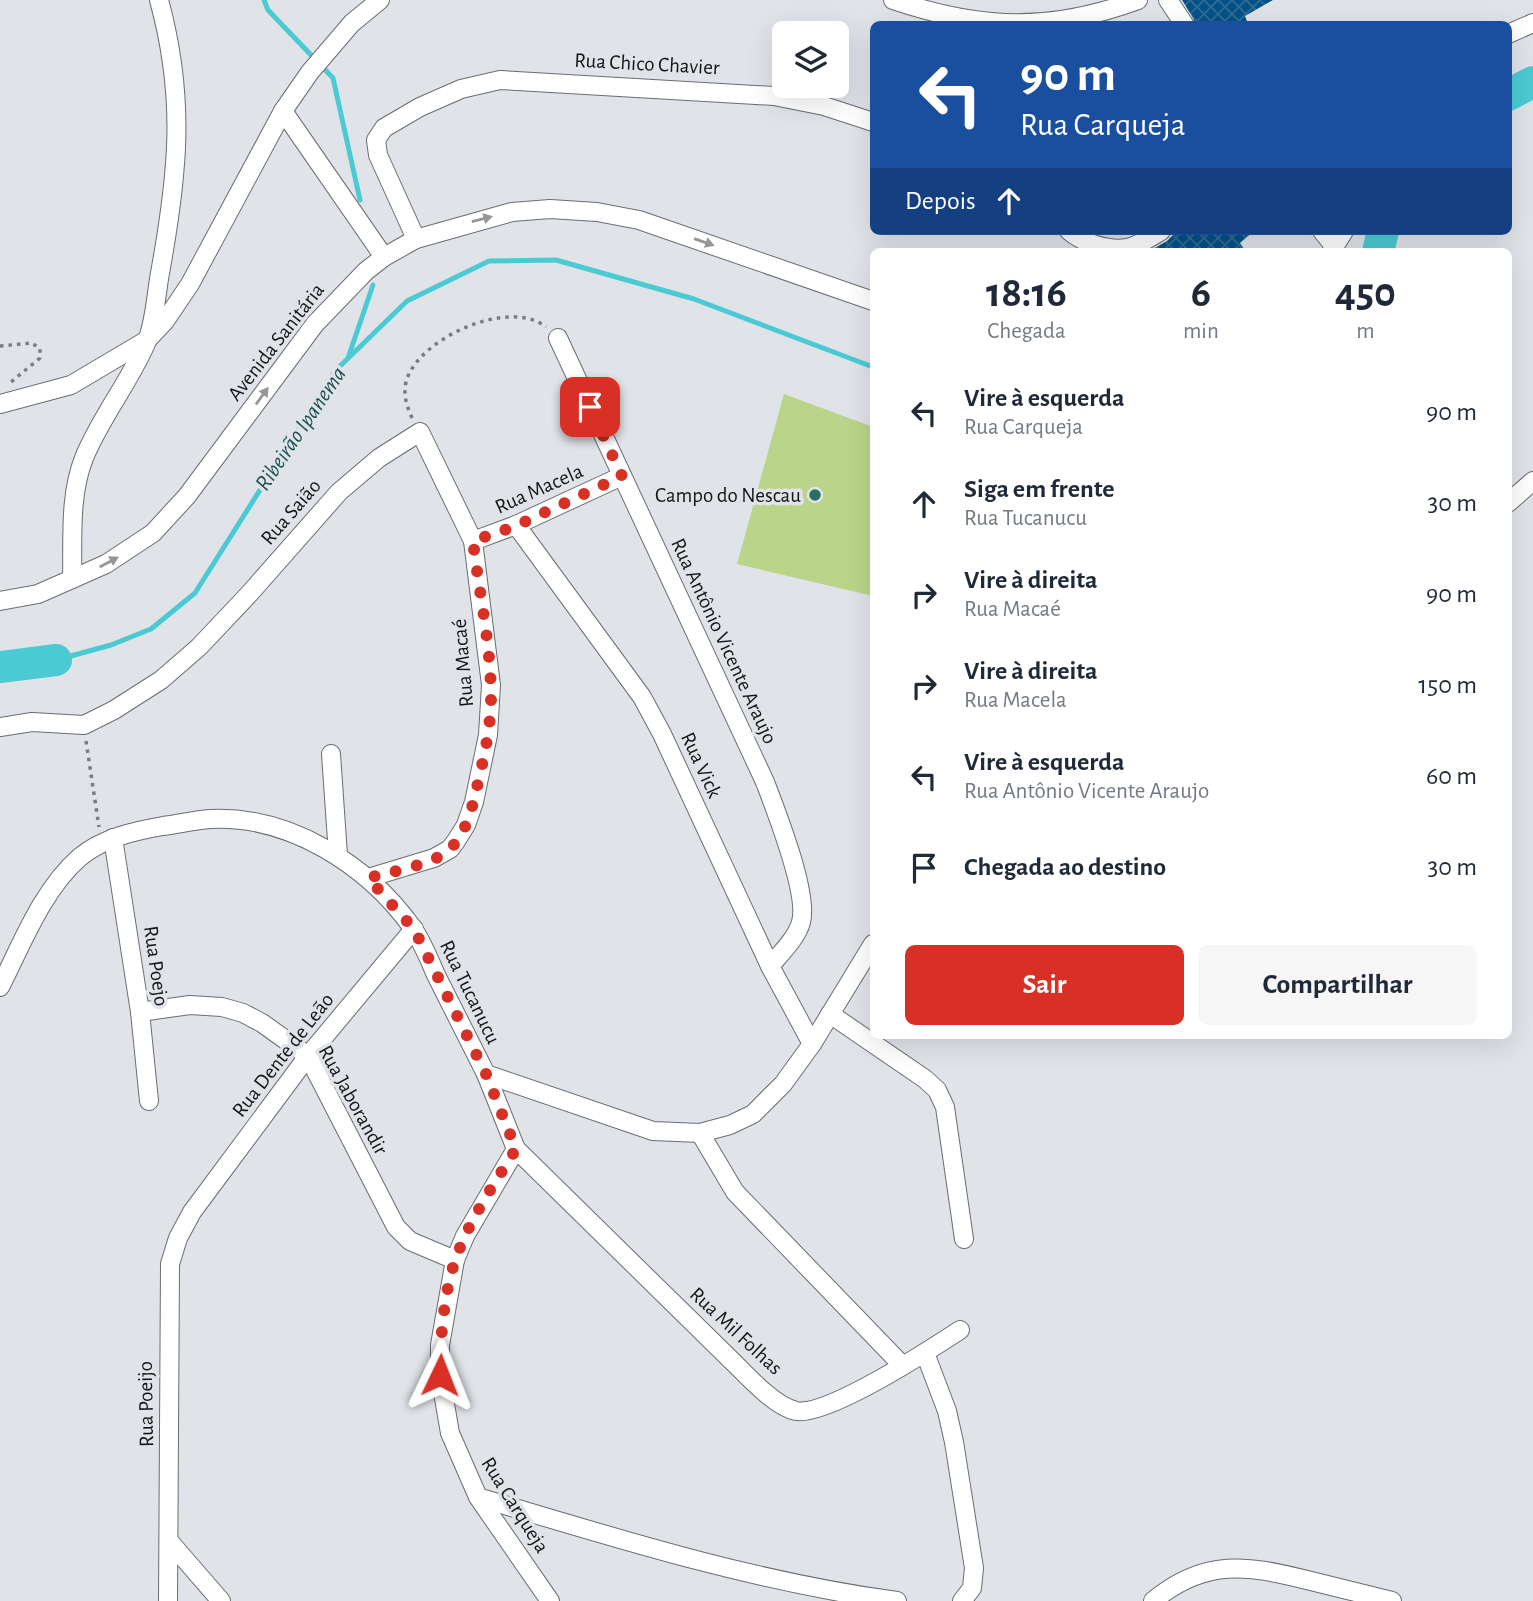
<!DOCTYPE html>
<html lang="pt">
<meta charset="utf-8">
<style>
body{margin:0;font-family:"Alegreya Sans",sans-serif;background:#f6f6f7;color:#1f2937;height:100vh;display:flex;flex-direction:column;font-size:26px;white-space:nowrap}
*{box-sizing:border-box;margin:0}
p{font-size:23px;color:#747a83}
.icon{flex:none;width:38px;height:38px;fill:none;stroke:currentColor;stroke-width:2;stroke-linecap:round;stroke-linejoin:round}
.map{position:relative;flex:1;overflow:hidden}
.sheet{position:absolute;left:870px;top:248px;width:642px;height:791px;display:flex;flex-direction:column;background:#fff;border-radius:10px;box-shadow:0 7px 28px #0002}
.sheet>*{flex:none}
.top-card{position:absolute;left:870px;top:21px;width:642px;height:214px;border-radius:10px;box-shadow:0 7px 28px #0002;background:#1a4fa0;color:#fff;overflow:hidden}
.tools{position:absolute;left:772px;top:21px;display:grid;gap:14px}
.tools a{display:grid;place-items:center;width:77px;height:77px;border-radius:10px;background:#fff;box-shadow:0 7px 28px #0002;font-size:35px}
.pin{position:absolute;display:grid;place-items:center;width:60px;height:60px;color:#fff;margin:-30px;border-radius:14px;box-shadow:0 4px 10px #0006}
.me{position:absolute;width:77px;margin:-38px;rotate:2deg;stroke-linejoin:round;filter:drop-shadow(0 0 5px #0008)}
.turn{display:flex;align-items:center;gap:24px;height:147px;padding:0 35px;font-size:32px}
.turn .icon{width:91px;height:91px;stroke-width:2.5}
.turn b{display:block;font-size:49px;line-height:60px}
.then{display:flex;align-items:center;height:66px;padding:0 35px;background:#0003;gap:14px;font-size:26px}
.eta{display:flex;justify-content:space-evenly;align-items:center;height:119px;text-align:center}
.eta b{font-size:42px;font-weight:600;line-height:49px}
.button{display:flex;gap:14px;margin-top:auto;padding:14px 35px}
.button a{flex:1;height:80px;border-radius:10px;background:#d93025;color:#fff;font-size:28px;font-weight:600;line-height:80px;text-align:center}
.button a+a{background:#f6f6f7;color:#1f2937}
ul{padding:0;list-style:none}
li{display:flex;align-items:center;gap:21px;height:91px;padding:0 35px}
li div{flex:1}
li b{display:block;font-size:26px}
li em{font-style:normal}
.map>svg:first-child{display:block}
.green{fill:#bad58a}
.lines{fill:none;stroke-linecap:round;stroke-linejoin:round}
.stream{stroke:#4ccad3;stroke-width:5}
.river{stroke:#4ccad3;stroke-width:32}
.building{fill:url(#building-cross-hatch)}
.minor-casing{stroke:#696d71;stroke-width:20}
.path{stroke:#7a7d80;stroke-width:3.5;stroke-dasharray:3.5 5;stroke-linecap:butt}
.minor{stroke:#fff;stroke-width:18}
.oneway{fill:#959696}
.route{stroke:#d93025;stroke-width:12;stroke-dasharray:0 21.6}
.poi-dot{fill:#2a6f62;stroke:#e0e4e9;stroke-width:2.5}
.labels{text-anchor:middle;dominant-baseline:central;stroke-width:7;stroke-linejoin:round;paint-order:stroke}
.street-label{font-size:21px;fill:#131516;stroke:#e0e4e9}
.poi-label{font-size:21px;fill:#131516;stroke:#e0e4e9;text-anchor:end}
.water-label{font-size:23px;font-style:italic;fill:#1a5054;stroke:#e0e4e9}
</style>
<div class="map">
<svg width="1533" height="1601" viewBox="0 0 1533 1601">
<defs>
<pattern id="building-cross-hatch" width="8" height="8" patternUnits="userSpaceOnUse" patternTransform="scale(1.75)"><rect width="8" height="8" fill="#035287"/><path d="M0 0l8 8M0 8l8-8" fill="none" stroke="#306c94"/></pattern>
</defs>
<rect width="100%" height="100%" fill="#e0e4e9"/>
<path class="green" d="M784,394L873,427V596L737,564Z"/>
<g class="lines">
<g class="stream">
<path d="M264,0L268,10L333,78L360,200"/>
<path d="M348,358L373,285"/>
<path d="M56,660L111,645L151,629L195,593L335,371L407,301L489,261L556,260L694,299L873,367"/>
</g>
<g class="river">
<path d="M1508,95L1533,82"/>
<path d="M1378,252L1383,231"/>
<path d="M0,667L56,660"/>
</g>
</g>
<g class="building">
<path d="M1182,0H1273L1245,16L1248,24H1195L1193,18Z"/>
<path d="M1177,231H1254L1240,243L1246,252H1148L1167,241Z"/>
</g>
<g class="lines">
<defs>
<g id="minor">
<path d="M893,0C982,30 1050,32 1138,0"/>
<path d="M1168,0L1184,24"/>
<path d="M1508,34L1533,23"/>
<path d="M283,111L384,257"/>
<path d="M1069,231C1083,243 1108,251 1127,248C1138,246 1151,237 1161,231"/>
<path d="M1322,231L1335,247"/>
<path d="M416,239L378,155L376,140L384,128L420,107L461,89L500,80L774,96L824,106L873,122"/>
<path d="M1331,252L1344,231"/>
<path d="M558,338L765,782C776,811 809,894 801,922C797,938 780,954 770,966"/>
<path d="M0,404L71,385L147,340L165,321L190,284L283,111L310,72L352,23L380,0"/>
<path d="M1508,503L1533,481"/>
<path d="M516,525L642,697L662,734L770,966L812,1044"/>
<path d="M473,541L516,525L622,476"/>
<path d="M72,579C73,539 69,496 84,458C100,418 131,380 147,341C155,321 156,295 160,273C178,174 186,99 159,0"/>
<path d="M0,601L38,594L106,564L153,533L187,496L315,324L366,271L384,257L416,239L512,212L550,209L597,212L639,220L873,301"/>
<path d="M0,727L32,722L84,725L114,710L161,680L199,647L250,593L339,492L379,458L420,432L473,541L491,685L488,735L474,802L466,825L456,841L450,849L434,858L368,878"/>
<path d="M331,754L338,855"/>
<path d="M113,838L140,1012L149,1101"/>
<path d="M0,987C22,944 42,890 80,857C103,838 134,831 163,826C179,824 195,820 210,819C290,815 367,865 412,927C422,941 429,959 436,975C453,1008 469,1041 486,1074L653,1131L700,1133L730,1125L753,1114L783,1084L812,1044L873,944"/>
<path d="M140,1012L190,1005L222,1007L243,1013L262,1023L308,1056L396,1227L410,1241L455,1260"/>
<path d="M830,1014L925,1079L937,1090L945,1107L964,1239"/>
<path d="M486,1074L516,1149L465,1236L455,1260L440,1345V1375L450,1433L478,1497L550,1601"/>
<path d="M700,1133L735,1192L902,1365"/>
<path d="M516,1149L728,1357C745,1373 773,1406 796,1411C827,1417 931,1349 960,1330"/>
<path d="M925,1353L947,1411L954,1442L974,1568L972,1588L962,1601"/>
<path d="M478,1497C615,1538 755,1582 897,1601"/>
<path d="M169,1541L221,1601"/>
<path d="M168,1601L170,1264L178,1238L192,1212L308,1056L414,929"/>
<path d="M1153,1601C1205,1558 1247,1565 1307,1580C1335,1587 1364,1594 1392,1601"/>
</g>
</defs>
<use href="#minor" class="minor-casing"/>
<g class="path">
<path d="M0,346L32,343L40,349V358L11,382"/>
<path d="M412,418C407,407 403,395 406,382C417,339 509,297 546,327"/>
<path d="M86,741L99,827"/>
</g>
<use href="#minor" class="minor"/>
</g>
<defs><path id="oneway-solid" d="M-6-.8H1V-3.2L6.5 0L1 3.2V.8H-6Z" transform="scale(1.75)"/></defs>
<g class="oneway">
<use href="#oneway-solid" transform="translate(482 219) rotate(-14)"/>
<use href="#oneway-solid" transform="translate(704 242) rotate(19)"/>
<use href="#oneway-solid" transform="translate(262 396) rotate(-54)"/>
<use href="#oneway-solid" transform="translate(109 562) rotate(-28)"/>
</g>
<g class="lines">
<path class="route" d="M440,1375C440,1340 444,1291 456,1258C470,1219 494,1184 516,1149L486,1074L414,929L368,878C390,872 432,865 449,850C466,834 472,809 477,787C484,757 491,727 491,697C491,645 479,592 473,541L516,526L622,476L590,407"/>
</g>
<circle class="poi-dot" cx="815" cy="495" r="7"/>
<g class="labels">
<g class="street-label">
<text transform="translate(647 64) rotate(3)">Rua Chico Chavier</text>
<text transform="translate(276 342) rotate(-52)">Avenida Sanitária</text>
<text transform="translate(539 489) rotate(-24)">Rua Macela</text>
<text transform="translate(291 512) rotate(-49)">Rua Saião</text>
<text transform="translate(724 641) rotate(65)">Rua Antônio Vicente Araujo</text>
<text transform="translate(463 663) rotate(-95)">Rua Macaé</text>
<text transform="translate(701 765) rotate(65)">Rua Vick</text>
<text transform="translate(156 966) rotate(82)">Rua Poejo</text>
<text transform="translate(470 992) rotate(64)">Rua Tucanucu</text>
<text transform="translate(283 1055) rotate(-52)">Rua Dente de Leão</text>
<text transform="translate(353 1100) rotate(61)">Rua Jaborandir</text>
<text transform="translate(736 1331) rotate(43)">Rua Mil Folhas</text>
<text transform="translate(146 1404) rotate(-91)">Rua Poeijo</text>
<text transform="translate(515 1505) rotate(58)">Rua Carqueja</text>
</g>
<g class="poi-label">
<text x="801" y="495">Campo do Nescau</text>
</g>
<g class="water-label">
<text transform="translate(301 429) rotate(-56)">Ribeirão Ipanema</text>
</g>
</g>
</svg>
<div class="tools">
<a><svg class="icon" aria-label="layers" viewBox="0 0 24 24"><path d="M12 4l9 5-9 5-9-5zM3 14l9 5 9-5"/></svg></a>
</div>
<div class="pin" style="left:590px;top:407px;background:#d93025"><svg class="icon" aria-label="arrive" viewBox="0 0 24 24"><path d="M6 21V4h12l-3 4 3 4H6"/></svg></div>
<svg class="me" style="left:440px;top:1375px" viewBox="-20 -20 40 40"><path d="M0-17L14 15 0 8-14 15z" fill="#d93025" stroke="#fff" stroke-width="4"/></svg>
<div class="top-card">
<div class="turn"><svg class="icon" aria-label="left" viewBox="0 0 24 24"><path d="M17 20v-9H6M10 6l-5 5 5 5"/></svg><div><b>90 m</b>Rua Carqueja</div></div>
<div class="then">Depois<svg class="icon" aria-label="ahead" viewBox="0 0 24 24"><path d="M12 20V5M6 11l6-6 6 6"/></svg></div>
</div>
<section class="sheet">
<div class="eta">
<div><b>18:16</b><p>Chegada</p></div>
<div><b>6</b><p>min</p></div>
<div><b>450</b><p>m</p></div>
</div>
<ul>
<li><svg class="icon" aria-label="left" viewBox="0 0 24 24"><path d="M17 20v-9H6M10 6l-5 5 5 5"/></svg><div><b>Vire à esquerda</b><p>Rua Carqueja</p></div><em>90 m</em></li>
<li><svg class="icon" aria-label="ahead" viewBox="0 0 24 24"><path d="M12 20V5M6 11l6-6 6 6"/></svg><div><b>Siga em frente</b><p>Rua Tucanucu</p></div><em>30 m</em></li>
<li><svg class="icon" aria-label="right" viewBox="0 0 24 24"><path d="M7 20v-9h11M14 6l5 5-5 5"/></svg><div><b>Vire à direita</b><p>Rua Macaé</p></div><em>90 m</em></li>
<li><svg class="icon" aria-label="right" viewBox="0 0 24 24"><path d="M7 20v-9h11M14 6l5 5-5 5"/></svg><div><b>Vire à direita</b><p>Rua Macela</p></div><em>150 m</em></li>
<li><svg class="icon" aria-label="left" viewBox="0 0 24 24"><path d="M17 20v-9H6M10 6l-5 5 5 5"/></svg><div><b>Vire à esquerda</b><p>Rua Antônio Vicente Araujo</p></div><em>60 m</em></li>
<li><svg class="icon" aria-label="arrive" viewBox="0 0 24 24"><path d="M6 21V4h12l-3 4 3 4H6"/></svg><div><b>Chegada ao destino</b></div><em>30 m</em></li>
</ul>
<div class="button"><a>Sair</a><a>Compartilhar</a></div>
</section>
</div>
